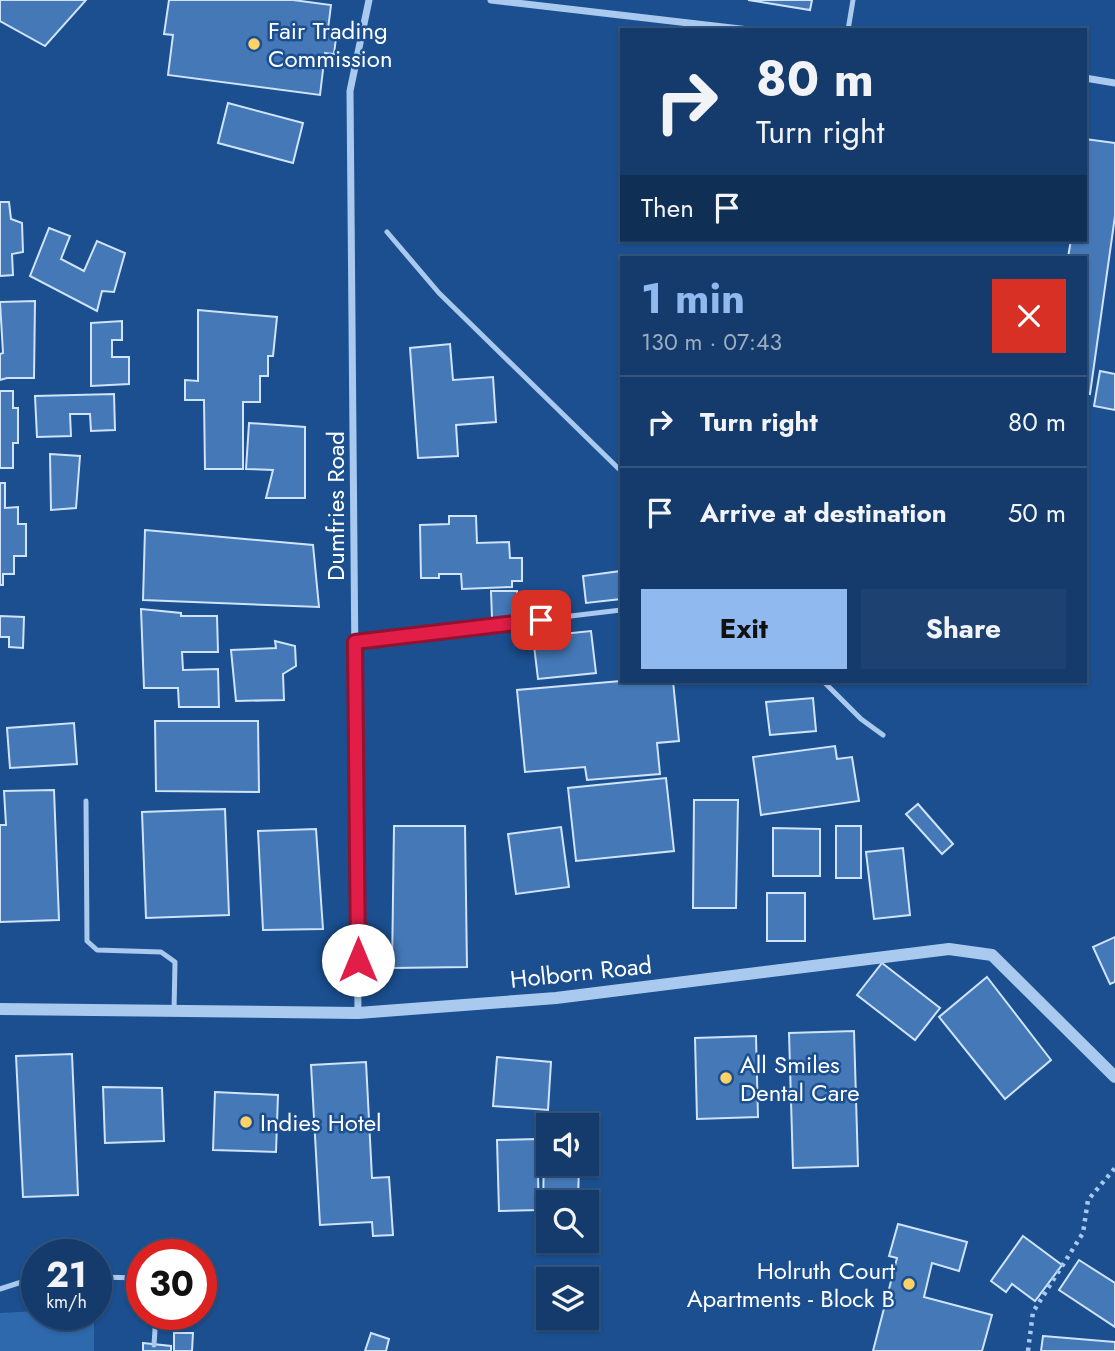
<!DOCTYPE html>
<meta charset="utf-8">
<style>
body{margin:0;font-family:Jost,sans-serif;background:#1d4271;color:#f1f3f6;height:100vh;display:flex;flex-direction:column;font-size:26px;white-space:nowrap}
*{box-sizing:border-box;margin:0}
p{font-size:23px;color:#9dadc1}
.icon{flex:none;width:38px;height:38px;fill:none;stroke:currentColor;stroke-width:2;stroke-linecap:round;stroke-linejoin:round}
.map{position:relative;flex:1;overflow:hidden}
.sheet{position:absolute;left:620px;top:256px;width:467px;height:427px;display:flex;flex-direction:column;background:#143b6b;border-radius:0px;box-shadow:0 2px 5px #0004,0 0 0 2px #33557e}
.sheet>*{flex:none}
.guide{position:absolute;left:620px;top:28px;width:467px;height:214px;border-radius:0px;box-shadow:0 2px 5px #0004,0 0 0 2px #33557e;background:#143b6b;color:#f1f3f6;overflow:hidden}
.buttons{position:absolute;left:536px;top:1113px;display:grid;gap:14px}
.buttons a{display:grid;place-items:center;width:63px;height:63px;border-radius:0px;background:#143b6b;box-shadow:0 2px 5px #0004,0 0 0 2px #33557e;font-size:35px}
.speed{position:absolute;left:21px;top:1239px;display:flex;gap:14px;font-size:35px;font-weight:700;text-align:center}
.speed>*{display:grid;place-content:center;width:91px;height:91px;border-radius:50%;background:#143b6b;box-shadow:0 2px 5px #0004,0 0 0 2px #33557e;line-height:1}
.speed small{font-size:18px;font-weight:400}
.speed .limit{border:10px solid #d22;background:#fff;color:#111}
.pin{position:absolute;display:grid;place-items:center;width:60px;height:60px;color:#fff;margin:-30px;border-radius:14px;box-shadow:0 4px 10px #0006}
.me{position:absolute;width:77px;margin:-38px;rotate:0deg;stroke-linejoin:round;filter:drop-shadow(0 0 5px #0008)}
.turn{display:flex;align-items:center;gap:24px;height:147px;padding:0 21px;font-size:32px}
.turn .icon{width:91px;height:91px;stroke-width:2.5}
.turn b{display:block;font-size:49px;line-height:60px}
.then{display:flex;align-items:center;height:66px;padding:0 21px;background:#0003;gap:14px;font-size:26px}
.round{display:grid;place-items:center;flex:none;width:74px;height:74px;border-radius:0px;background:#1d4271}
.headline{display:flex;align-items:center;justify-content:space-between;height:119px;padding:0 21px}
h1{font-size:42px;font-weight:700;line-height:52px;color:#90b9f0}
.action{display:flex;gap:14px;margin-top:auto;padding:14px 21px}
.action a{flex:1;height:80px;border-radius:0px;background:#90b9f0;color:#111;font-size:28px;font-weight:700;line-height:80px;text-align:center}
.action a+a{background:#1d4271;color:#f1f3f6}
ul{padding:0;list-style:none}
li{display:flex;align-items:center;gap:21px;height:91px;padding:0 21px;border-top:2px solid #33557e}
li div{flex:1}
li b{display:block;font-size:26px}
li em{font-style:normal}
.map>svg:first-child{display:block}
.green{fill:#2e69ad}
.building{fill:#4478b7;stroke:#cfe3fa;stroke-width:2}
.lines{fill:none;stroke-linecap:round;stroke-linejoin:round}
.path{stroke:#a9c9ee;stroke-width:4.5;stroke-dasharray:3.5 5;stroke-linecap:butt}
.service{stroke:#a9c9ee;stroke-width:5}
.minor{stroke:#a9c9ee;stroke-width:7}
.tertiary{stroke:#a9c9ee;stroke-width:12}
.route-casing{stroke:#92132f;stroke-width:18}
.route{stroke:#e11d48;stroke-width:12}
.poi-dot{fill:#ffd166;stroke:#1b4f8f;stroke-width:2.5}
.labels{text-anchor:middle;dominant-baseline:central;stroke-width:5;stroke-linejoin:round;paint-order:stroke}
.poi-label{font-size:24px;fill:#fff;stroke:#1b4f8f;text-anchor:start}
.street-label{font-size:24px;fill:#fff;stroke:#1b4f8f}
</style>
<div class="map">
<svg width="1115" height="1351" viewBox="0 0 1115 1351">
<rect width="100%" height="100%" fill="#1b4f8f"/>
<path class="green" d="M37,1311V1314H94V1351H0V1313Z"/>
<g class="building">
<path d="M0,0H86L45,46L0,21Z"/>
<path d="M169,0H293L331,5L328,29L337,30L334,54L325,53L320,95L168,75L173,35L164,34Z"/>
<path d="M748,0H812L810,10Z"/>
<path d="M228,103L303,123L293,163L218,143Z"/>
<path d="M1085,139L1115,143V216L1090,394L1085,393V257H1068L1071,240H1085Z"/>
<path d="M0,202H9L11,219L22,223L23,252L12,254L13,275L0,276Z"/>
<path d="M49,228L70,236L61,259L84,271L97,241L125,253L114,292L102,291L97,311L30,276Z"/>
<path d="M35,301L34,378H7L0,380V354L3,353L0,302Z"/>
<path d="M198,310L277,317L273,356H268V376H260V402H243V469H205L204,400H185V380L198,381Z"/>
<path d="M122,321V340H112V357H129V384L91,386V323Z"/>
<path d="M450,344L453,380L493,377L496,422L456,425L458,456L418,458L410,348Z"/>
<path d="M1100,371L1115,374V410L1094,406Z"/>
<path d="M0,391H13V408H18V443H13V468H0Z"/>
<path d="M114,394L115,430L91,431L90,414H70L71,436L37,437L35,396Z"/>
<path d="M249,423L305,427V498H266L273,470L246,469Z"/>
<path d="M50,454L80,456L76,508L51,510Z"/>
<path d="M0,483H5V508L18,507V524H26V556H14V574H3V585H0Z"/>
<path d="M449,516H476L477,543L509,542L510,558H522V581H512V587L462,589L461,574H439V578H421L420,525L449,524Z"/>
<path d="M145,530L313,545L319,607L143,600Z"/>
<path d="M621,571V599L586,603L583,576Z"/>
<path d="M491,591H517L518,617L492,618Z"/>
<path d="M141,609L181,613V616H217L218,652H182L183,670L218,669L219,707H179L178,688H144Z"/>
<path d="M0,616L24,617L23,648L9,647V637H0Z"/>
<path d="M591,631L596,673L538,679L533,637Z"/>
<path d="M275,641L295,646L296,666L283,674L284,700L236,701L231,650L276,648Z"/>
<path d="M621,681H673L679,741L657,743L660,774L587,780L585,767L525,772L517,690Z"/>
<path d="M813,698L816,731L770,735L766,702Z"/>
<path d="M155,721H258L259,792L156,791Z"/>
<path d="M74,723L77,764L10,768L7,728Z"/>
<path d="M835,746L837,759L852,757L859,801L761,815L753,757Z"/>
<path d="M666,778L674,851L576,861L568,788Z"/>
<path d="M54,790L59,920L0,922V825H6L4,791Z"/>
<path d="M694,800H738L736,908H693Z"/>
<path d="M918,804L953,844L942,854L906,814Z"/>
<path d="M225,809L229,915L146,918L142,812Z"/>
<path d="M394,826H465L467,967L392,968Z"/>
<rect x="836" y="826" width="25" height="52"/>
<path d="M561,827L569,887L516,894L508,834Z"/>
<path d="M773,828L820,829V876H773Z"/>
<path d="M316,829L323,929L263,930L258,831Z"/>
<path d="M903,848L910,915L874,919L866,852Z"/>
<rect x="767" y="893" width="38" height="48"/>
<path d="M1115,937V982L1110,984L1093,947Z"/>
<path d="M882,963L940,1008L915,1040L857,995Z"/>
<path d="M987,977L1051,1060L1005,1099L939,1017Z"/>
<path d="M854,1031L858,1166L793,1168L789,1033Z"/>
<path d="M756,1036L758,1117L697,1119L695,1038Z"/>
<path d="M72,1054L78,1195L23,1197L16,1056Z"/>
<path d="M497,1057L551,1062L548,1110L493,1106Z"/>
<path d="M366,1062L372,1178L389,1177L393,1235L373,1236L372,1222L320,1225L311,1065Z"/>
<path d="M103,1087L162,1088L164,1141L105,1143Z"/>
<path d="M215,1092L278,1095L276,1152L213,1150Z"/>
<path d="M537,1139L539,1210L499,1211L497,1140Z"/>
<path d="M544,1151H548V1164H579L578,1202H548V1210H543Z"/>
<path d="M898,1224L967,1242L959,1271L932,1263L924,1297L992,1315L982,1351H873L897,1258L889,1256Z"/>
<path d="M1023,1236L1062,1265L1035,1301L1012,1284L1006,1292L991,1281Z"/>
<path d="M1079,1260L1115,1283V1327L1059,1290Z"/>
<path d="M170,1314H193V1322L170,1321Z"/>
<path d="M174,1333H193L192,1351H174Z"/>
<path d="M371,1333L389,1339L386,1351H365Z"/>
<path d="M1043,1336L1115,1342V1351H1041Z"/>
<path d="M143,1343L171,1346V1351H143Z"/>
</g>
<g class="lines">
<path class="path" d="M1028,1351L1033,1312L1083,1233L1088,1200L1115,1168"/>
<g class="service">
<path d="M848,30L853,0"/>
<path d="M387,232L439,293L621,471"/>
<path d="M355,642L621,610"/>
<path d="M823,681L861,719L883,735"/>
<path d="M86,801L87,941L97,950L161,952L175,962L174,1011"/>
<path d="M96,1277L142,1278"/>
<path d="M0,1289L37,1277"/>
<path d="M154,1345L156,1314"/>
</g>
<g class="minor">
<path d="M491,0L749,30"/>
<path d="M1085,78L1115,83"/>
<path d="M358,1013L350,91L369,0"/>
</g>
<path class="tertiary" d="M0,1009L358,1013L556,998L949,949L992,955L1115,1077"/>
</g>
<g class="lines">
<defs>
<path id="route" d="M358,960L355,642L541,620"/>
</defs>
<use href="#route" class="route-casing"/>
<use href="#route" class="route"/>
</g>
<g class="poi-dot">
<circle cx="254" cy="44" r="7"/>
<circle cx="726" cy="1078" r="7"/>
<circle cx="246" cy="1122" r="7"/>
<circle cx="909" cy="1284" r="7"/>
</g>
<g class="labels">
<g class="poi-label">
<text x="268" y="30">Fair Trading<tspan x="268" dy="28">Commission</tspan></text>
<text x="740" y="1064">All Smiles<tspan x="740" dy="28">Dental Care</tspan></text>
<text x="260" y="1122">Indies Hotel</text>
<text x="895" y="1270" text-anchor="end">Holruth Court<tspan x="895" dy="28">Apartments - Block B</tspan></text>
</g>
<g class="street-label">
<text transform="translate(335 506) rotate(-90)">Dumfries Road</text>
<text transform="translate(581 972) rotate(-6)">Holborn Road</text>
</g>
</g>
</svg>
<div class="buttons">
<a><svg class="icon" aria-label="sound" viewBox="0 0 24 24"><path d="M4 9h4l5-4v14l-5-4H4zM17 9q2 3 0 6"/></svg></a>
<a><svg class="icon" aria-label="search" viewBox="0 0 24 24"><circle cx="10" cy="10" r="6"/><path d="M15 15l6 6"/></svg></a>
<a><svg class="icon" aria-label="layers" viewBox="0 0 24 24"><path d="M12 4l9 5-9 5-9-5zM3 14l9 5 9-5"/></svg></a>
</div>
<div class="speed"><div>21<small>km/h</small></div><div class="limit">30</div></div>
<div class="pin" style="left:541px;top:620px;background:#d93025"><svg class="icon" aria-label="arrive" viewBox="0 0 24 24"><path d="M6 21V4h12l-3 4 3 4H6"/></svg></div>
<svg class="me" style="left:358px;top:960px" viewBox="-20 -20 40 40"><circle r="19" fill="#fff"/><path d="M0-13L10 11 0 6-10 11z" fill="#e11d48"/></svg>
<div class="guide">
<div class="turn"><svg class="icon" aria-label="right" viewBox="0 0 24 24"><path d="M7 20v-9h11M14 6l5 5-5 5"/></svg><div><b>80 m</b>Turn right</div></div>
<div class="then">Then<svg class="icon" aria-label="arrive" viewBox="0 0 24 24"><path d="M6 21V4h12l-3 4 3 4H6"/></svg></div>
</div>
<section class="sheet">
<div class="headline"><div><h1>1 min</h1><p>130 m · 07:43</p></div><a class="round" style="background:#d93025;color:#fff"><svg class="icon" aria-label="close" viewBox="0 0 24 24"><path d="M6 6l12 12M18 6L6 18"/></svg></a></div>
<ul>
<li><svg class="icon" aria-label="right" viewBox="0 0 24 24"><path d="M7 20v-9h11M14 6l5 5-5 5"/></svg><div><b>Turn right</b></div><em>80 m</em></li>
<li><svg class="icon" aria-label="arrive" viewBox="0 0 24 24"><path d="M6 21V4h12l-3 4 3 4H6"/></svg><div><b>Arrive at destination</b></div><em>50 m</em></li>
</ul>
<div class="action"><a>Exit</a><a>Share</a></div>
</section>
</div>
